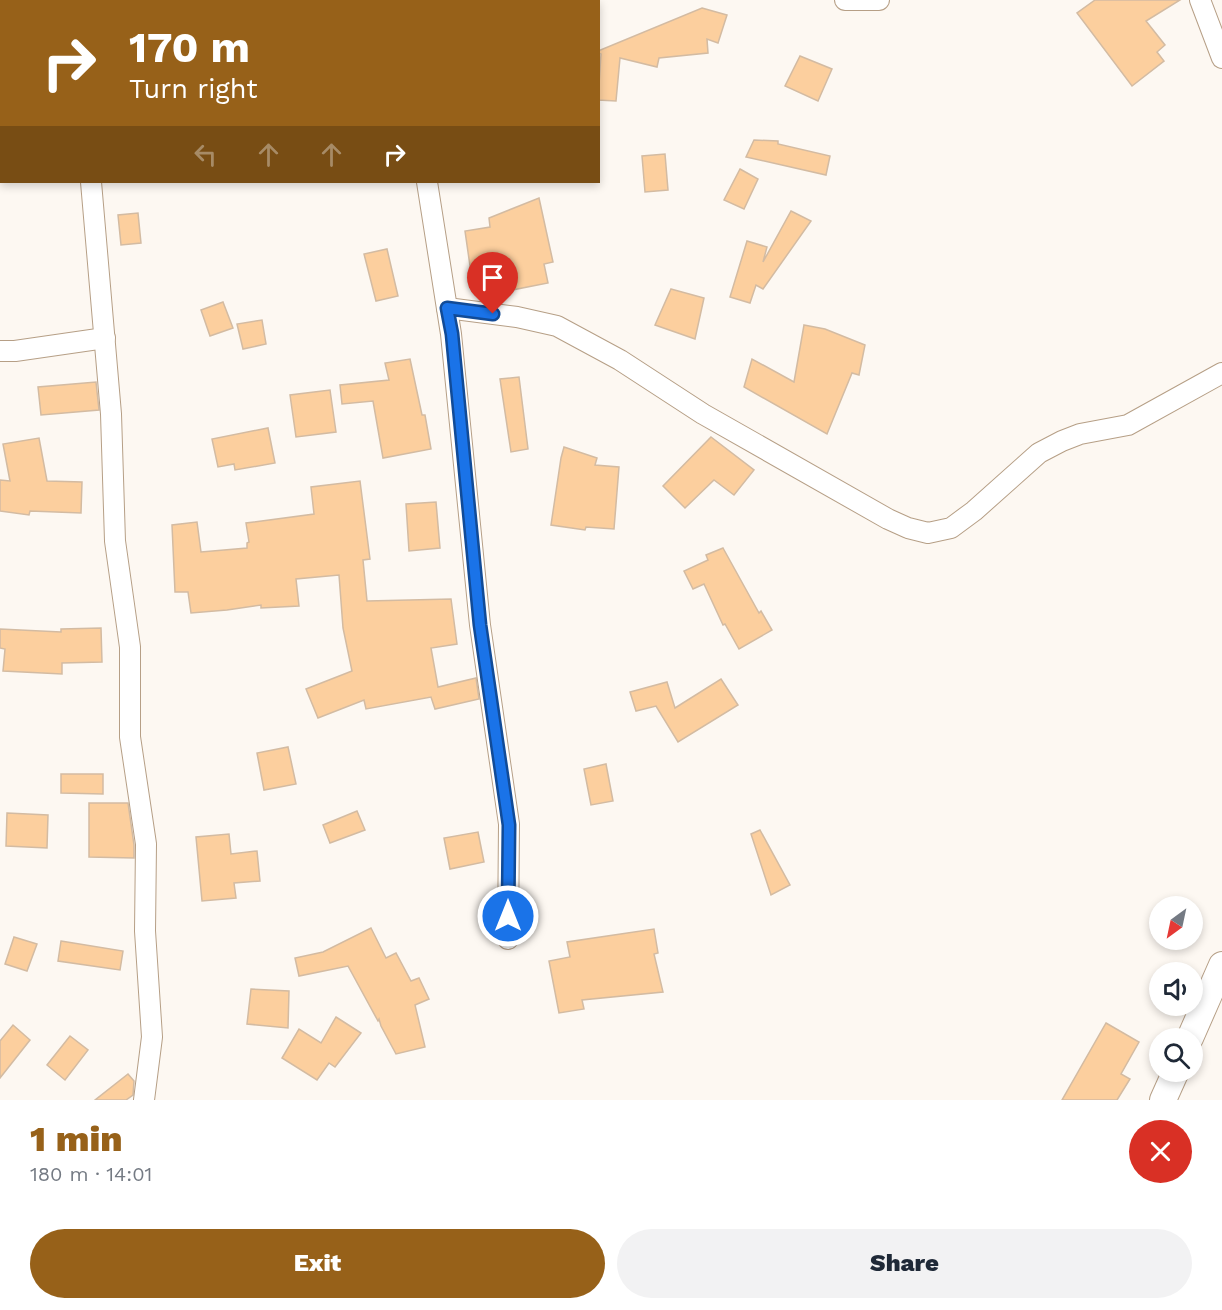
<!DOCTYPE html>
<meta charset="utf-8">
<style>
body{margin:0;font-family:"Work Sans",sans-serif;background:#f2f2f3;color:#1f2937;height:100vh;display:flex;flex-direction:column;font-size:22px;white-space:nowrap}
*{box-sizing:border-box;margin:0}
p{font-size:20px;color:#747a83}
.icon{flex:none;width:33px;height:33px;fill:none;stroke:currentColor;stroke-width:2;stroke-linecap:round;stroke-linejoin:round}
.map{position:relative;height:1100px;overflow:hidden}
.side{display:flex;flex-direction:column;background:#fff;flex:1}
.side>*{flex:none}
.hud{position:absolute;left:0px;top:0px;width:600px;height:183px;box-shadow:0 3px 9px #0003;background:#976119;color:#fff;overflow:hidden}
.needle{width:39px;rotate:213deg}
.buttons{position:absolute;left:1149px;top:896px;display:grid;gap:12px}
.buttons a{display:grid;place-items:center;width:54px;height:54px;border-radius:50%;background:#fff;box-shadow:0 3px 9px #0003;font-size:30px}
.pin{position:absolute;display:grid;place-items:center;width:51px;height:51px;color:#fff;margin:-62px -26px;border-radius:50% 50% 50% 0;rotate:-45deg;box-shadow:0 0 6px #0007}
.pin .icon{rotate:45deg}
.me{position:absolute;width:66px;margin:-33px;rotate:0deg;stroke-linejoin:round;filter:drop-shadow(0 0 4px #0008)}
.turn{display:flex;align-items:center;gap:21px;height:126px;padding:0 30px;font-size:27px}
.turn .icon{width:78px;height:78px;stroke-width:2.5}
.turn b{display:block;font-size:42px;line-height:51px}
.lanes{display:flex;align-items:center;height:57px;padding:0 30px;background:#0003;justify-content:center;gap:30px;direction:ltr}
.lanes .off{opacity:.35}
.round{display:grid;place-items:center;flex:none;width:63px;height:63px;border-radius:32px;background:#f2f2f3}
.overview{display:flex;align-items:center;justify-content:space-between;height:102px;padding:0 30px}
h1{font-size:36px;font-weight:800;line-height:45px;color:#976119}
.action{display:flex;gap:12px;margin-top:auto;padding:12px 30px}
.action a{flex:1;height:69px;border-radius:36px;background:#976119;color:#fff;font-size:24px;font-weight:800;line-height:69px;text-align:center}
.action a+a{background:#f2f2f3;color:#1f2937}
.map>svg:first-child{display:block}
.building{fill:#fccf9e;stroke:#d3bba2;stroke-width:1.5}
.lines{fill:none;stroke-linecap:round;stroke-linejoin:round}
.minor-casing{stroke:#b69f86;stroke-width:22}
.tertiary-casing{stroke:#b69f86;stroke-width:28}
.minor{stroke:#fff;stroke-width:20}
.tertiary{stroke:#fff;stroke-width:26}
.route-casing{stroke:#114b97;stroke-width:15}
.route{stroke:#1a73e8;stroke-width:10}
</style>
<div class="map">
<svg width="1222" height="1100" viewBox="0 0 1222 1100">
<rect width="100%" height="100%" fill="#fdf8f2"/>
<g class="building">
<path d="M1095,0H1180L1146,21L1165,45L1157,52L1164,61L1132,86L1077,13Z"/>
<path d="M702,8L727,15L718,43L707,39L708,53L659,58L657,67L620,58L616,101L598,100L601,54L598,53V51Z"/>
<path d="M800,56L832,69L818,101L785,86Z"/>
<path d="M754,140L778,141V144L830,156L826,175L746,157Z"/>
<path d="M665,154L668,190L645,192L642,156Z"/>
<path d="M740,169L758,179L744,209L724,200Z"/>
<path d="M539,198L553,262L544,264L548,283L512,290L508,268L471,273L465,231L490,227L489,218Z"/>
<path d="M791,211L811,221L763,289L756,285L750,303L730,297L747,241L767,247L763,262Z"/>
<path d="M138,213L141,243L121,245L118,215Z"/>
<path d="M387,249L398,296L376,301L364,254Z"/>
<path d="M671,289L704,298L695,339L655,325Z"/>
<path d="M223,302L233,328L210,336L201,310Z"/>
<path d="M262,320L266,344L243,349L237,324Z"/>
<path d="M804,325L825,329L865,345L859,375L852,373L827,434L744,387L752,359L794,382Z"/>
<path d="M410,359L422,415H425L431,449L383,458L373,401L342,404L340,385L389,380L385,363Z"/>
<path d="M519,377L528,449L511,452L500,379Z"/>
<path d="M96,382L99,410L41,415L38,387Z"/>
<path d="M330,390L336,432L296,437L290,395Z"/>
<path d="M268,428L275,463L235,470L234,464L218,467L212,439Z"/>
<path d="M711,437L754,470L734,495L714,480L685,508L663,486Z"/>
<path d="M39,438L47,481L82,482L81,513L30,511L29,515L0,511V480L10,481L3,444Z"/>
<path d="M564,447L597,458L595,465L619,467L614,529L586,527L585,530L551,525L561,458Z"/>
<path d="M360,481L370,559L363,560L367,601L451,599L457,644L431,648L438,687L476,678L479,699L435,709L431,697L366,709L364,700L318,718L306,689L352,671L343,628L339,575L296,579L299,606L261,608V605L227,610L191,613L188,592H175L172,525L197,522L201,552L247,548V543L249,542L246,523L314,514L311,487Z"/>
<path d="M436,502L440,548L409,551L406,504Z"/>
<path d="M723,548L759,613L761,611L772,630L739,649L725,624L723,625L704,584L693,589L684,571L708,560L706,555Z"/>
<path d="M101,628L102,662L62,663V674L3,671L5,649L0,648V629L61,632V629Z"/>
<path d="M721,679L738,705L678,742L656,706L636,711L630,692L667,682L675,708Z"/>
<path d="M288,747L296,784L264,790L257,753Z"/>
<path d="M606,764L613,801L591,805L584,769Z"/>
<path d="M61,774H103V794L61,793Z"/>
<path d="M89,803H128L134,845V858L89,857Z"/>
<path d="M357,811L365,830L330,843L323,825Z"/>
<path d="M7,813L48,815L47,848L6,846Z"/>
<path d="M760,830L790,885L771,895L751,834Z"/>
<path d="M478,832L484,862L450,869L444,838Z"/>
<path d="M229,834L231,854L257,851L260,881L234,883L236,898L202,901L196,837Z"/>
<path d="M371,928L386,958L396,953L411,981L419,978L429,999L415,1005L425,1047L396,1054L381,1026L379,1019L378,1021L348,966L299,976L295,958L323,952Z"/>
<path d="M654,929L658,953L654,954L663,992L582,1000L584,1009L559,1013L549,961L570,957L567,942Z"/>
<path d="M14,937L37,944L27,971L5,964Z"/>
<path d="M61,941L123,951L120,970L58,961Z"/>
<path d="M251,989L289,991L288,1028L247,1024Z"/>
<path d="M336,1017L361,1033L335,1067L329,1063L317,1080L282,1058L299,1029L321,1043Z"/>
<path d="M1106,1023L1139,1042L1121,1074L1130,1079L1117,1100H1062Z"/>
<path d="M13,1025L30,1040L0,1078V1041Z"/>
<path d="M70,1036L88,1050L65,1080L47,1065Z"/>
<path d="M128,1074L134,1081L133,1095L126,1100H95Z"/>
</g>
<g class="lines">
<defs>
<g id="minor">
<path d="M84,0V2"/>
<path d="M404,0V2"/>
<path d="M845,0H879"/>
<path d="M1200,0L1222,58"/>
<path d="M0,122H2"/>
<path d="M91,182L111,414L115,541L130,647V737L146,844L145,931L152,1037L144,1100"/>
<path d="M427,182L451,334L480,625L509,824L508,939"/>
<path d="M447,308L517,317L557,326L620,360L703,414L888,519L908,528L928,533L951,528L974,511L1039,453L1062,441L1080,434L1128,425L1222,373"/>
<path d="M0,351H15L105,338"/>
</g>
<g id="tertiary">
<path d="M1190,1038L1222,965"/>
<path d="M1163,1100L1176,1071"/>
</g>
</defs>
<use href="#minor" class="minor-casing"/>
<use href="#tertiary" class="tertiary-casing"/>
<use href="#minor" class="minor"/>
<use href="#tertiary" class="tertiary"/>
</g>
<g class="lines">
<defs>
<path id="route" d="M493,314L447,308L452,334L480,625L509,825L508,916"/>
</defs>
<use href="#route" class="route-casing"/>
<use href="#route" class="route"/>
</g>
</svg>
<div class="buttons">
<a><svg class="needle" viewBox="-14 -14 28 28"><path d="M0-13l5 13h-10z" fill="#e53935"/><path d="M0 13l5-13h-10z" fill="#747a83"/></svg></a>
<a><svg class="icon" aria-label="sound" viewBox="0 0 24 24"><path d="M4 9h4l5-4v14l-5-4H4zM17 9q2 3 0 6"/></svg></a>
<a><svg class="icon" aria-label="search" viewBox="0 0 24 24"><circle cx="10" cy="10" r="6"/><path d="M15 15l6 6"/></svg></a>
</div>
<div class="pin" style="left:493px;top:314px;background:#d93025"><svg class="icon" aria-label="arrive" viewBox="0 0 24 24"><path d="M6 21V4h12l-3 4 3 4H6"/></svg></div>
<svg class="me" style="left:508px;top:916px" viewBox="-20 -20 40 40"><circle r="17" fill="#1a73e8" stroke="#fff" stroke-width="3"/><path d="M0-11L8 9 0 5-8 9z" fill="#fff"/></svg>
<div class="hud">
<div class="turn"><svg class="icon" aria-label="right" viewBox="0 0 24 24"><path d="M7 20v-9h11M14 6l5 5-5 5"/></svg><div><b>170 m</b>Turn right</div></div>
<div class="lanes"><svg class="icon off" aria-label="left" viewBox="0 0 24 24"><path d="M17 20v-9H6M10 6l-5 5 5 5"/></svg><svg class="icon off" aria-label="ahead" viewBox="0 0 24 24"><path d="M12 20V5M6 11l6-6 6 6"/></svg><svg class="icon off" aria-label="ahead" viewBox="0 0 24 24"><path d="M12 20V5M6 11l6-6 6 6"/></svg><svg class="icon" aria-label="right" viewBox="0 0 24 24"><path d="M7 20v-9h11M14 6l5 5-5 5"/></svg></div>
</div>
</div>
<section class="side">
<div class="overview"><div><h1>1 min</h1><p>180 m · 14:01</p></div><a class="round" style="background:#d93025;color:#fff"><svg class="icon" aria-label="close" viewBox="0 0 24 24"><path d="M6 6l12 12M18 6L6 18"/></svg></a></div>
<div class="action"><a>Exit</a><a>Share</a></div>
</section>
